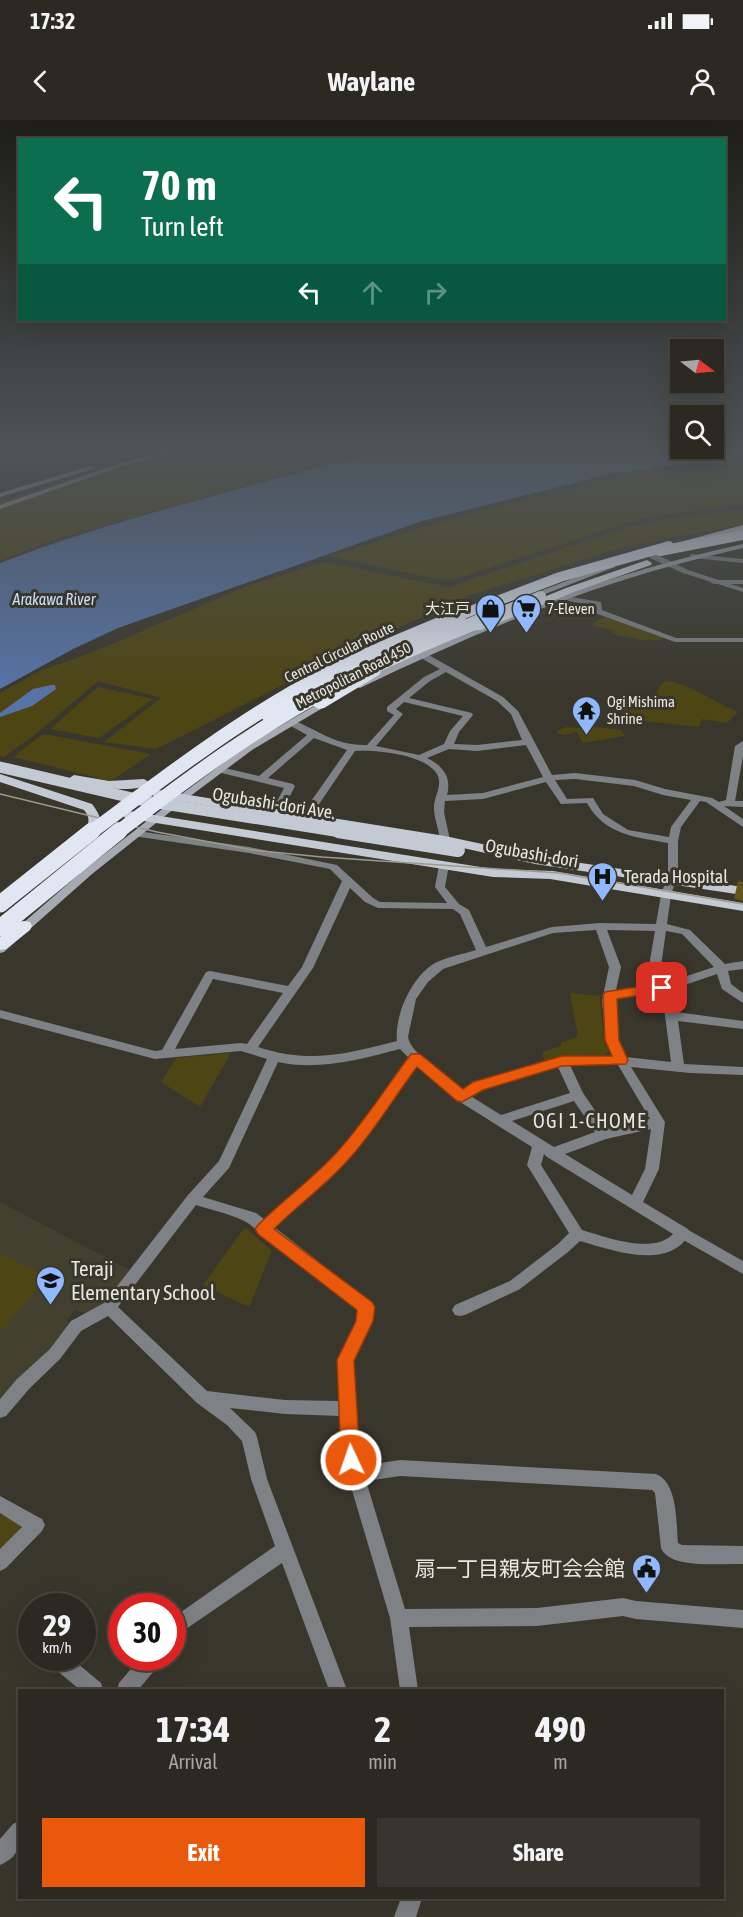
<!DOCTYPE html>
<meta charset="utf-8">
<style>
body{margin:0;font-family:"Asap Condensed","Noto Sans JP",sans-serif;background:#37352e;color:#f1f3f6;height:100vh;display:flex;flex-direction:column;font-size:22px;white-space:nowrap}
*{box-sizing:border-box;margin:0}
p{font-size:20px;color:#a6a6a5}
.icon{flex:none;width:33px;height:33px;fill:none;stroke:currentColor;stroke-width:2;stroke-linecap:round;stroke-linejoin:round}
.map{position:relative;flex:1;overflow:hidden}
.sheet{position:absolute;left:18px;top:1569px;width:706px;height:210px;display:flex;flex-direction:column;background:#2b2921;border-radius:0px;box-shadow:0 6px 24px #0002,0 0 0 2px #47453f}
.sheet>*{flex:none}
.guide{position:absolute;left:18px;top:18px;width:708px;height:183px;border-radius:0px;box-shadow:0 6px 24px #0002,0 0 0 2px #47453f;background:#0b6e4f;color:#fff;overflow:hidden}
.needle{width:39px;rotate:106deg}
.tools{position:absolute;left:670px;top:219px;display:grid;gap:12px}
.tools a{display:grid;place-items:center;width:54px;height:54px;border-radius:0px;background:#2b2921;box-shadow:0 6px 24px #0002,0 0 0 2px #47453f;font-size:30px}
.speed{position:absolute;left:18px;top:1473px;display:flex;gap:12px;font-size:30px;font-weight:700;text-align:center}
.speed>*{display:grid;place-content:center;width:78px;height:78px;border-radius:50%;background:#2b2921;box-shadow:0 6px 24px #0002,0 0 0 2px #47453f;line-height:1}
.speed small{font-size:15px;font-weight:400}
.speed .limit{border:9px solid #d22;background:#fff;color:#111}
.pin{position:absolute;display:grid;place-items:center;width:51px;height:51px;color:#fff;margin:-26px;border-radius:12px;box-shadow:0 3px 9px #0006}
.me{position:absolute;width:66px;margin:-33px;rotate:357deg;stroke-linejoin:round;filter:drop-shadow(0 0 4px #0008)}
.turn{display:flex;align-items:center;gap:21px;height:126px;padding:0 24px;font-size:27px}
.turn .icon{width:78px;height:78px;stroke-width:2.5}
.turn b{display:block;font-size:42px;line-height:51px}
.lanes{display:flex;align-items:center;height:57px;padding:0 24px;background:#0003;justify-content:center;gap:30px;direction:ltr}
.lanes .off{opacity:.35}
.eta{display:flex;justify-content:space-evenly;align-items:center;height:102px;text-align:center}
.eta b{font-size:36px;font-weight:700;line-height:42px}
.primary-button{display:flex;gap:12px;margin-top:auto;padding:12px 24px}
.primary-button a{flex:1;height:69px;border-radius:0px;background:#ea580c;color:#fff;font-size:24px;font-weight:700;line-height:69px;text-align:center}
.primary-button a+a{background:#37352e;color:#f1f3f6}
.status{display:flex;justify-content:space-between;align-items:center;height:42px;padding:0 30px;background:#2b2921;direction:ltr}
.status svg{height:16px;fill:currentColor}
header{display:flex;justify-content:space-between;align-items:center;height:78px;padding:0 24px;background:#2b2921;font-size:27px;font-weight:700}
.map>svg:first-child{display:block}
.built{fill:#43402f}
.green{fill:#4e4514}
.water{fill:#5774a8}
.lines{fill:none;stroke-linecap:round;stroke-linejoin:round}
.minor{fill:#7e8185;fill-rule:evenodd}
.tertiary{fill:#7e8185;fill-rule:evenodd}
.secondary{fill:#a6aab2;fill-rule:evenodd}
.primary{fill:#c4cad4;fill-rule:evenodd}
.motorway{fill:#e0e7f3;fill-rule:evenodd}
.tram{stroke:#9b9991;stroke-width:1.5}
.primary-bridge-far1{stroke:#c4cad4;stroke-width:11}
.primary-bridge{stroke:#c4cad4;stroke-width:14}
.motorway-bridge-far2{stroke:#e0e7f3;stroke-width:10}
.motorway-bridge-far1{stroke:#e0e7f3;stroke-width:14}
.motorway-bridge{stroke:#e0e7f3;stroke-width:17}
.wall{fill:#61561c}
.building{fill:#716420;stroke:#4f4616;stroke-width:1.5}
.route{fill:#ea580c;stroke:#983908;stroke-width:1.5}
.labels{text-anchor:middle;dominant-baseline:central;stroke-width:6;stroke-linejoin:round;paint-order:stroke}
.far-poi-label{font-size:15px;fill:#e7e6df;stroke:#39372c;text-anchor:start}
.far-street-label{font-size:15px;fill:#e7e6df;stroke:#39372c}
.far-water-label{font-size:16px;font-style:italic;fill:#cddfff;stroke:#39372c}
.street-label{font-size:18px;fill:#e7e6df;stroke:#39372c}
.poi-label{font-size:18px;fill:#e7e6df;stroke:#39372c;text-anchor:start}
.neighbourhood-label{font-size:20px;letter-spacing:1.5px;fill:#e7e6df;stroke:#39372c}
.near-poi-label{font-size:21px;fill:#e7e6df;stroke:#39372c;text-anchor:start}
</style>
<div class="status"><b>17:32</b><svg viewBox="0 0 49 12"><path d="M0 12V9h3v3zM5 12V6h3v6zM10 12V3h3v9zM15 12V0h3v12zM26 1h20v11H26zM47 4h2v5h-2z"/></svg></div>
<header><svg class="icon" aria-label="back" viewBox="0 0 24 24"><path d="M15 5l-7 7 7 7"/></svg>Waylane<svg class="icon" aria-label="person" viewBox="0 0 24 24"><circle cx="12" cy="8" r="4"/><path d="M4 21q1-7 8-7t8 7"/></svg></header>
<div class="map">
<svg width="743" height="1797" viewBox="0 0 743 1797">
<rect width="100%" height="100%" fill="#39372c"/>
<path class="built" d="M0,1082L128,1149L129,1153L108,1181L88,1194L75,1190L67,1200L70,1208L49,1235L0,1281Z"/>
<g class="green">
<path d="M186,329H288L317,345L53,420L0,441V382Z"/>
<path d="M298,329H364L317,339Z"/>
<path d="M743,347V384L643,398L452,460L437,459L330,436L478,391L593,363L629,355Z"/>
<path d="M743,390V404L624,427L468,476L384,514L156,629L104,622L161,578L98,561L37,613L4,637L0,636V573L40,551L93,532L250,465L325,442L449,467L628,407L653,401Z"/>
<path d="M608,497L663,518L662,520H641L612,514L614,510L593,506L599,499Z"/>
<path d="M670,561C695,567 715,583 738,592L727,603L702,599L699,607L626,599L621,591L624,588L644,590L663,562Z"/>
<path d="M98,567L153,579L99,618L50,609Z"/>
<path d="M587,606L621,610L625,616L583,623L577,612L563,615L557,613V611L566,607L586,609Z"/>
<path d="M43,614L151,634L111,661L13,637Z"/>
<path d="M570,873L600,876L604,922L609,931L605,935L559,937L545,943L542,932L561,926V923L578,916Z"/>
<path d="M231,933L200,987L161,962L176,938Z"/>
<path d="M245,1107L272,1131L249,1187L203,1165Z"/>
<path d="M0,1134L48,1156L4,1209L0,1207Z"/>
<path d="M0,1393L20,1404L21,1413L0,1435Z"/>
</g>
<g class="water">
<path d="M397,329H743V337L614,353L422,401L118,508L73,529L0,569V443C67,417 136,397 206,378C269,360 333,343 397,329Z"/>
<path d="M51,565H55L56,569L32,586L0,597V593L33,569Z"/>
</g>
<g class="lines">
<g class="minor">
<path d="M146,329H154L155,330L152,332Z"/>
<path d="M691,434L743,439V443L694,438L690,436Z"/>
<path d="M711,460H743V464H714L710,462Z"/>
<path d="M559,475L601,482L602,490L676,518H743V522H675L595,493L594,486L559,479Z"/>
<path d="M421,534H427L503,577L518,591L552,655L575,653L635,660L665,669L712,678L719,682L726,680L735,626L743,621V636L735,681H743V687L724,686L743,699V707L706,682L700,681L681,707L678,721V754L671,775L667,804L690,810L725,844L743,841V849L728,851L731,864L743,873V883L722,869L717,854L673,869L676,892L743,901V909L678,901L684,944L743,947V955L690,953L631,947L665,1002L659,1049L643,1082L688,1109L690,1113C669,1152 612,1130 580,1121L568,1132L520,1169L465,1195L460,1196L455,1195L452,1190L455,1185L510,1161L558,1124L569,1113L527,1045L532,1027L457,980L417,946L353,1034L327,1062L274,1107L371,1182C380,1200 359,1223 354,1239C351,1248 358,1335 361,1346L400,1340L656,1354C678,1363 676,1402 678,1423L682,1425L743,1426V1444C722,1443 670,1450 661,1428L655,1373L652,1370L400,1356L366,1361L405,1489L537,1488L623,1478L636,1481L743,1490V1508L636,1499L623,1496L537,1506L409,1507L418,1570H400L390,1498L343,1340L340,1296L285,1294L230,1288L255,1312L257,1317L267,1359L347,1570H329L282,1443L186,1509L178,1519L172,1522L174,1497L275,1426L251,1359L242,1321L227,1305L197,1283L108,1196L81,1211L60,1239L29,1269L6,1296L0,1298V1279L17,1259L50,1229L71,1201L104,1183L188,1075L219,1041L267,939L241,931L155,939L0,898V890L155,931L162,930L206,852L210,851L288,866L302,847L342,761L330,749L249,733L133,716V712L137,711L249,727L337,745L373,778L380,782L447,783L435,767L439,745L444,742L448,743L449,745L445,767L459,784L469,790L486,827L552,807L600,803L656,804L661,775L668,754V723C635,717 605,715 587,683L561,684L546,662L483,679L445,681L444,692L450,720L445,723L440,720C439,709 434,699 434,688C434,676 442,667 438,656C428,634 375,630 355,631L309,699L305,700L300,697L303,692L276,683L284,668L217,652L215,650L220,647L259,656L307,615L289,605L288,603L292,600C319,610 335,626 367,625L394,595L387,591V587L424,557L440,549L421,538ZM446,552L497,581L511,594L522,620L477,625L454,624L459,612L473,595L472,593L409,578L430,561ZM404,582L463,596L450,611L444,624L419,635L376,626L403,594L396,589ZM314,618L347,630L307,687L287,682L295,666L293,664L268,658ZM526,625L543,657L483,673L447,675C452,657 443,646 427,638L449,629L477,631ZM575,659L634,666L663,675L691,680L671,707L669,717L628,710L603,694L593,678L567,679L555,660ZM350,768L365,782L378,788L453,789L460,794L476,830C463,834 447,837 435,843C412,856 394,896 397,921C346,934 309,944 258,927L313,848ZM596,810L609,847L602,881L606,920L613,936L562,937L474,963L462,970C449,959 410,933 408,917L416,879L428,862L443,849L553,813ZM607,810L655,811L649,846L654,865L616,870L621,847ZM666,811L682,814L714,847L666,863L661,846ZM213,859L283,873L247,924L241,923L175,929ZM662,872L671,942L626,937L618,920L614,878ZM400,929L409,938L343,1027L317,1054L264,1099L256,1093L203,1077L229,1048L278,942C319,951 361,939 400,929ZM610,944L618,945L650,999L607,1008L583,973L570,945ZM558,947L570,973L501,995L472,977L482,969ZM574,981L595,1012L554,1027L512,1001ZM651,1009L645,1049L632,1075L565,1034L606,1019ZM544,1034L547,1037L673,1114C653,1135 606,1117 582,1110L541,1045ZM196,1085C213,1091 250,1097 258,1113L263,1115L358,1189L356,1201L337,1241L339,1281L285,1280L207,1271L118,1187Z"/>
<path d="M0,1376L42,1399L45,1405L42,1411L6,1448L0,1451V1429L22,1407L0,1393Z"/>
<path d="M53,1538H71L101,1563L103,1570H80L54,1548L52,1541Z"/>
<path d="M140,1538H161L159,1545L138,1570H117L119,1563Z"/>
<path d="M20,1701C20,1721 22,1736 0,1745V1719L13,1704Z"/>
<path d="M401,1778H422L416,1797H394Z"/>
</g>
<g class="tertiary">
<path d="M650,434H656L688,450L743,468V472L683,453L650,438Z"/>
<path d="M683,1107L743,1141V1154L678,1117L676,1113L678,1109Z"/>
</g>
<g class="secondary">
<path d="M175,329H185L116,348L0,389V385L112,346Z"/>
<path d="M91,346L94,348L93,349L0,377V373Z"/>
<path d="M743,424V428C606,458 486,507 360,568L353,566C368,553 407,539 427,530C529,484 633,448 743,424Z"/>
<path d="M608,445L615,447L532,479L525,477Z"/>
<path d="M328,578L332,581L331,583L252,630L185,680L92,754L4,832L0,833V823L84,750L179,676L246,626Z"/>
</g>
<g class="primary">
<path d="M743,405V411L673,428L669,425Z"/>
<path d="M0,654L92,684C103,698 102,704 92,719H84L82,716C88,705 92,700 84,690L0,662Z"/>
<path d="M74,655L109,661L144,659L150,663C136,675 87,666 70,662L68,659Z"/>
<path d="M158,670L445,716L547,738L743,767V775L535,744L445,724L154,677L152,674Z"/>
<path d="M129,691L493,749L553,751L743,783V791L550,759L493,757L125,698L123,695L125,692Z"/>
</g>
<g class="motorway">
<path d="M647,440L652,443L651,445L574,472L481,510H473L471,507L566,468Z"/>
<path d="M375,548L381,552L379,555L324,588L319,589L312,585Z"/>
<path d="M337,553L343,557L341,560L301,582L274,601H264L262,598L291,576Z"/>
<path d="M24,801L30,802L32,806L30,810L6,829L0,830V817L18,802Z"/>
</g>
<path class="tram" d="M0,674L157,712L252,730L322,737L559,753L743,784"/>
<path class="primary-bridge-far1" d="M0,647L145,681L347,713"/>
<path class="primary-bridge" d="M338,711L458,730"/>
<g class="motorway-bridge-far2">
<path d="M660,431L743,415"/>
<path d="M455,497L560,457L669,426"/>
<path d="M488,497L541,476"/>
</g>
<g class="motorway-bridge-far1">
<path d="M90,713C156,664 222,613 293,572C346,542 403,519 459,496"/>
<path d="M117,713C187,659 259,606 337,565C387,539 439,517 492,496"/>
</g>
<g class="motorway-bridge">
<path d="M0,784L92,711"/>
<path d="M0,808L119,711"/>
</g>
</g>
<path class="wall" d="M738,761L743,762V781L734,779Z"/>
<path class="building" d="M738,761L743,762V765L737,764Z"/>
<linearGradient id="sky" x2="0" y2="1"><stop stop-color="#1f1e18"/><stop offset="0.57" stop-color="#4e5356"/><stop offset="1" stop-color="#4e5356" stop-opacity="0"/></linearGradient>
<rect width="743" height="580" fill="url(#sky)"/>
<path class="route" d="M662,863L668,868L666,871L617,879L619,920L628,940L626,944L562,946L483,970L462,982L457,981L417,947C394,977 374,1012 348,1040C326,1065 298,1085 274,1109L372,1182L375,1187L373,1201L354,1241L360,1340L357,1346L351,1349L344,1346L341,1340L337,1240L356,1201L357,1190L258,1114L255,1109L258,1105C284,1079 314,1058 339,1030C365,1001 387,966 411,934H420L463,969L473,962L562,936H612L605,920L603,875L605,872Z"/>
<defs>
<symbol id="shop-pin" viewBox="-11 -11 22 30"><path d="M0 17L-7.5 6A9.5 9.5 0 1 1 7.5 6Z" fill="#90b8fd" stroke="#39372c"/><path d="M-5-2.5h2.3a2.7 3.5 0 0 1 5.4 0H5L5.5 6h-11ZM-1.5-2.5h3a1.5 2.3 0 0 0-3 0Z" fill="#111"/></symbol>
<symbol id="supermarket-pin" viewBox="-11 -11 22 30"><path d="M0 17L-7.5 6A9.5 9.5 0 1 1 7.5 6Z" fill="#90b8fd" stroke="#39372c"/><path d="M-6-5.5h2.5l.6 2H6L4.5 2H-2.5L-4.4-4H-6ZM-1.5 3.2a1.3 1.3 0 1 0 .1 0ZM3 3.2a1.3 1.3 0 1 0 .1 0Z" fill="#111"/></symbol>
<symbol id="temple-pin" viewBox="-11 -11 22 30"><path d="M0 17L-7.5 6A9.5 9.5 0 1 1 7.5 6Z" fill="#90b8fd" stroke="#39372c"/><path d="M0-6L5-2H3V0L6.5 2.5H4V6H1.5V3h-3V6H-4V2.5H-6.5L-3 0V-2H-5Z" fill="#111"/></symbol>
<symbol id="hospital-pin" viewBox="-11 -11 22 30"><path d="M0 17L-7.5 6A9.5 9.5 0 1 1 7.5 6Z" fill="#90b8fd" stroke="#39372c"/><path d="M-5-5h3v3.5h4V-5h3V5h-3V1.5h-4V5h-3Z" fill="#111"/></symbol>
<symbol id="school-pin" viewBox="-11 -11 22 30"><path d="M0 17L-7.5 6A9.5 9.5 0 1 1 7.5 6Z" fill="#90b8fd" stroke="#39372c"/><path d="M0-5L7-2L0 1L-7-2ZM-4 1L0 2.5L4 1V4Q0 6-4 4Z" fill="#111"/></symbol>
<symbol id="civic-pin" viewBox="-11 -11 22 30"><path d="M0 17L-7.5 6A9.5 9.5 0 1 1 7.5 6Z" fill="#90b8fd" stroke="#39372c"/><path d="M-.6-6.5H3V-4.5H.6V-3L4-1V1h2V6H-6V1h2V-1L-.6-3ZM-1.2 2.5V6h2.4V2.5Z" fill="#111"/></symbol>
</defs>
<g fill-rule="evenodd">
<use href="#shop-pin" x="474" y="472" width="33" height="45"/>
<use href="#supermarket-pin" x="510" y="472" width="33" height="45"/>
<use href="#temple-pin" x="570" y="574" width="33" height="45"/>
<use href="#hospital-pin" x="586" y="740" width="33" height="45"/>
<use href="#school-pin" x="34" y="1144" width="33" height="45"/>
<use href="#civic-pin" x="630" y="1432" width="33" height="45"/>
</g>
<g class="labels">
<g class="far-poi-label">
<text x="470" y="488" text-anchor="end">大江戸</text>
<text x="547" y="488">7-Eleven</text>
<text x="607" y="581">Ogi Mishima<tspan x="607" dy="17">Shrine</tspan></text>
</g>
<g class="far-street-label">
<text transform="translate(339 532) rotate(-26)">Central Circular Route</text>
<text transform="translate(353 555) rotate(-27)">Metropolitan Road 450</text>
</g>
<g class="far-water-label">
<text x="54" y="479">Arakawa River</text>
</g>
<g class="street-label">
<text transform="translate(274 683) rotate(9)">Ogubashi-dori Ave.</text>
<text transform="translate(532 733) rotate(10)">Ogubashi-dori</text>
</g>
<g class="poi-label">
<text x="624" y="756">Terada Hospital</text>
</g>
<g class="neighbourhood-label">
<text x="590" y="1000">OGI 1-CHOME</text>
</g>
<g class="near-poi-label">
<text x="71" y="1148">Teraji<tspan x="71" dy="24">Elementary School</tspan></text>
<text x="625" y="1448" text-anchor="end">扇一丁目親友町会会館</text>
</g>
</g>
</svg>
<div class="tools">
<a><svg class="needle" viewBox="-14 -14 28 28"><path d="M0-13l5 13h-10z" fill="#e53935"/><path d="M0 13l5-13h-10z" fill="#a6a6a5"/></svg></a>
<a><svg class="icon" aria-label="search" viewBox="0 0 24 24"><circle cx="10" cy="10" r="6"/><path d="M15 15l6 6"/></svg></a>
</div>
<div class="speed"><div>29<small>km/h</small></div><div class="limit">30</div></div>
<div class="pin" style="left:662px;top:868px;background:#d93025"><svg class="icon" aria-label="arrive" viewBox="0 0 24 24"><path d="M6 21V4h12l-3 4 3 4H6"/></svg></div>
<svg class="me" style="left:351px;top:1340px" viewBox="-20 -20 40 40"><circle r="17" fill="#ea580c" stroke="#fff" stroke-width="3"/><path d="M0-11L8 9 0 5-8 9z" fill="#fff"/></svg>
<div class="guide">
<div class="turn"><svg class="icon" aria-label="left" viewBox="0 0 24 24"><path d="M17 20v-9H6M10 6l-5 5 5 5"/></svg><div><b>70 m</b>Turn left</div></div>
<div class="lanes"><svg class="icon" aria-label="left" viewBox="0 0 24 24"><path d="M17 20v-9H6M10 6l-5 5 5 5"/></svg><svg class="icon off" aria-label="ahead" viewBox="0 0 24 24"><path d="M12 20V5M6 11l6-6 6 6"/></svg><svg class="icon off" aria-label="right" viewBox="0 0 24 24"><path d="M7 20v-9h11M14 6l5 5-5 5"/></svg></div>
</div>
<section class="sheet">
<div class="eta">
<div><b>17:34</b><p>Arrival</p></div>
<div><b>2</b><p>min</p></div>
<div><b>490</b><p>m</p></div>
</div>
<div class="primary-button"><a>Exit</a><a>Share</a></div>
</section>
</div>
